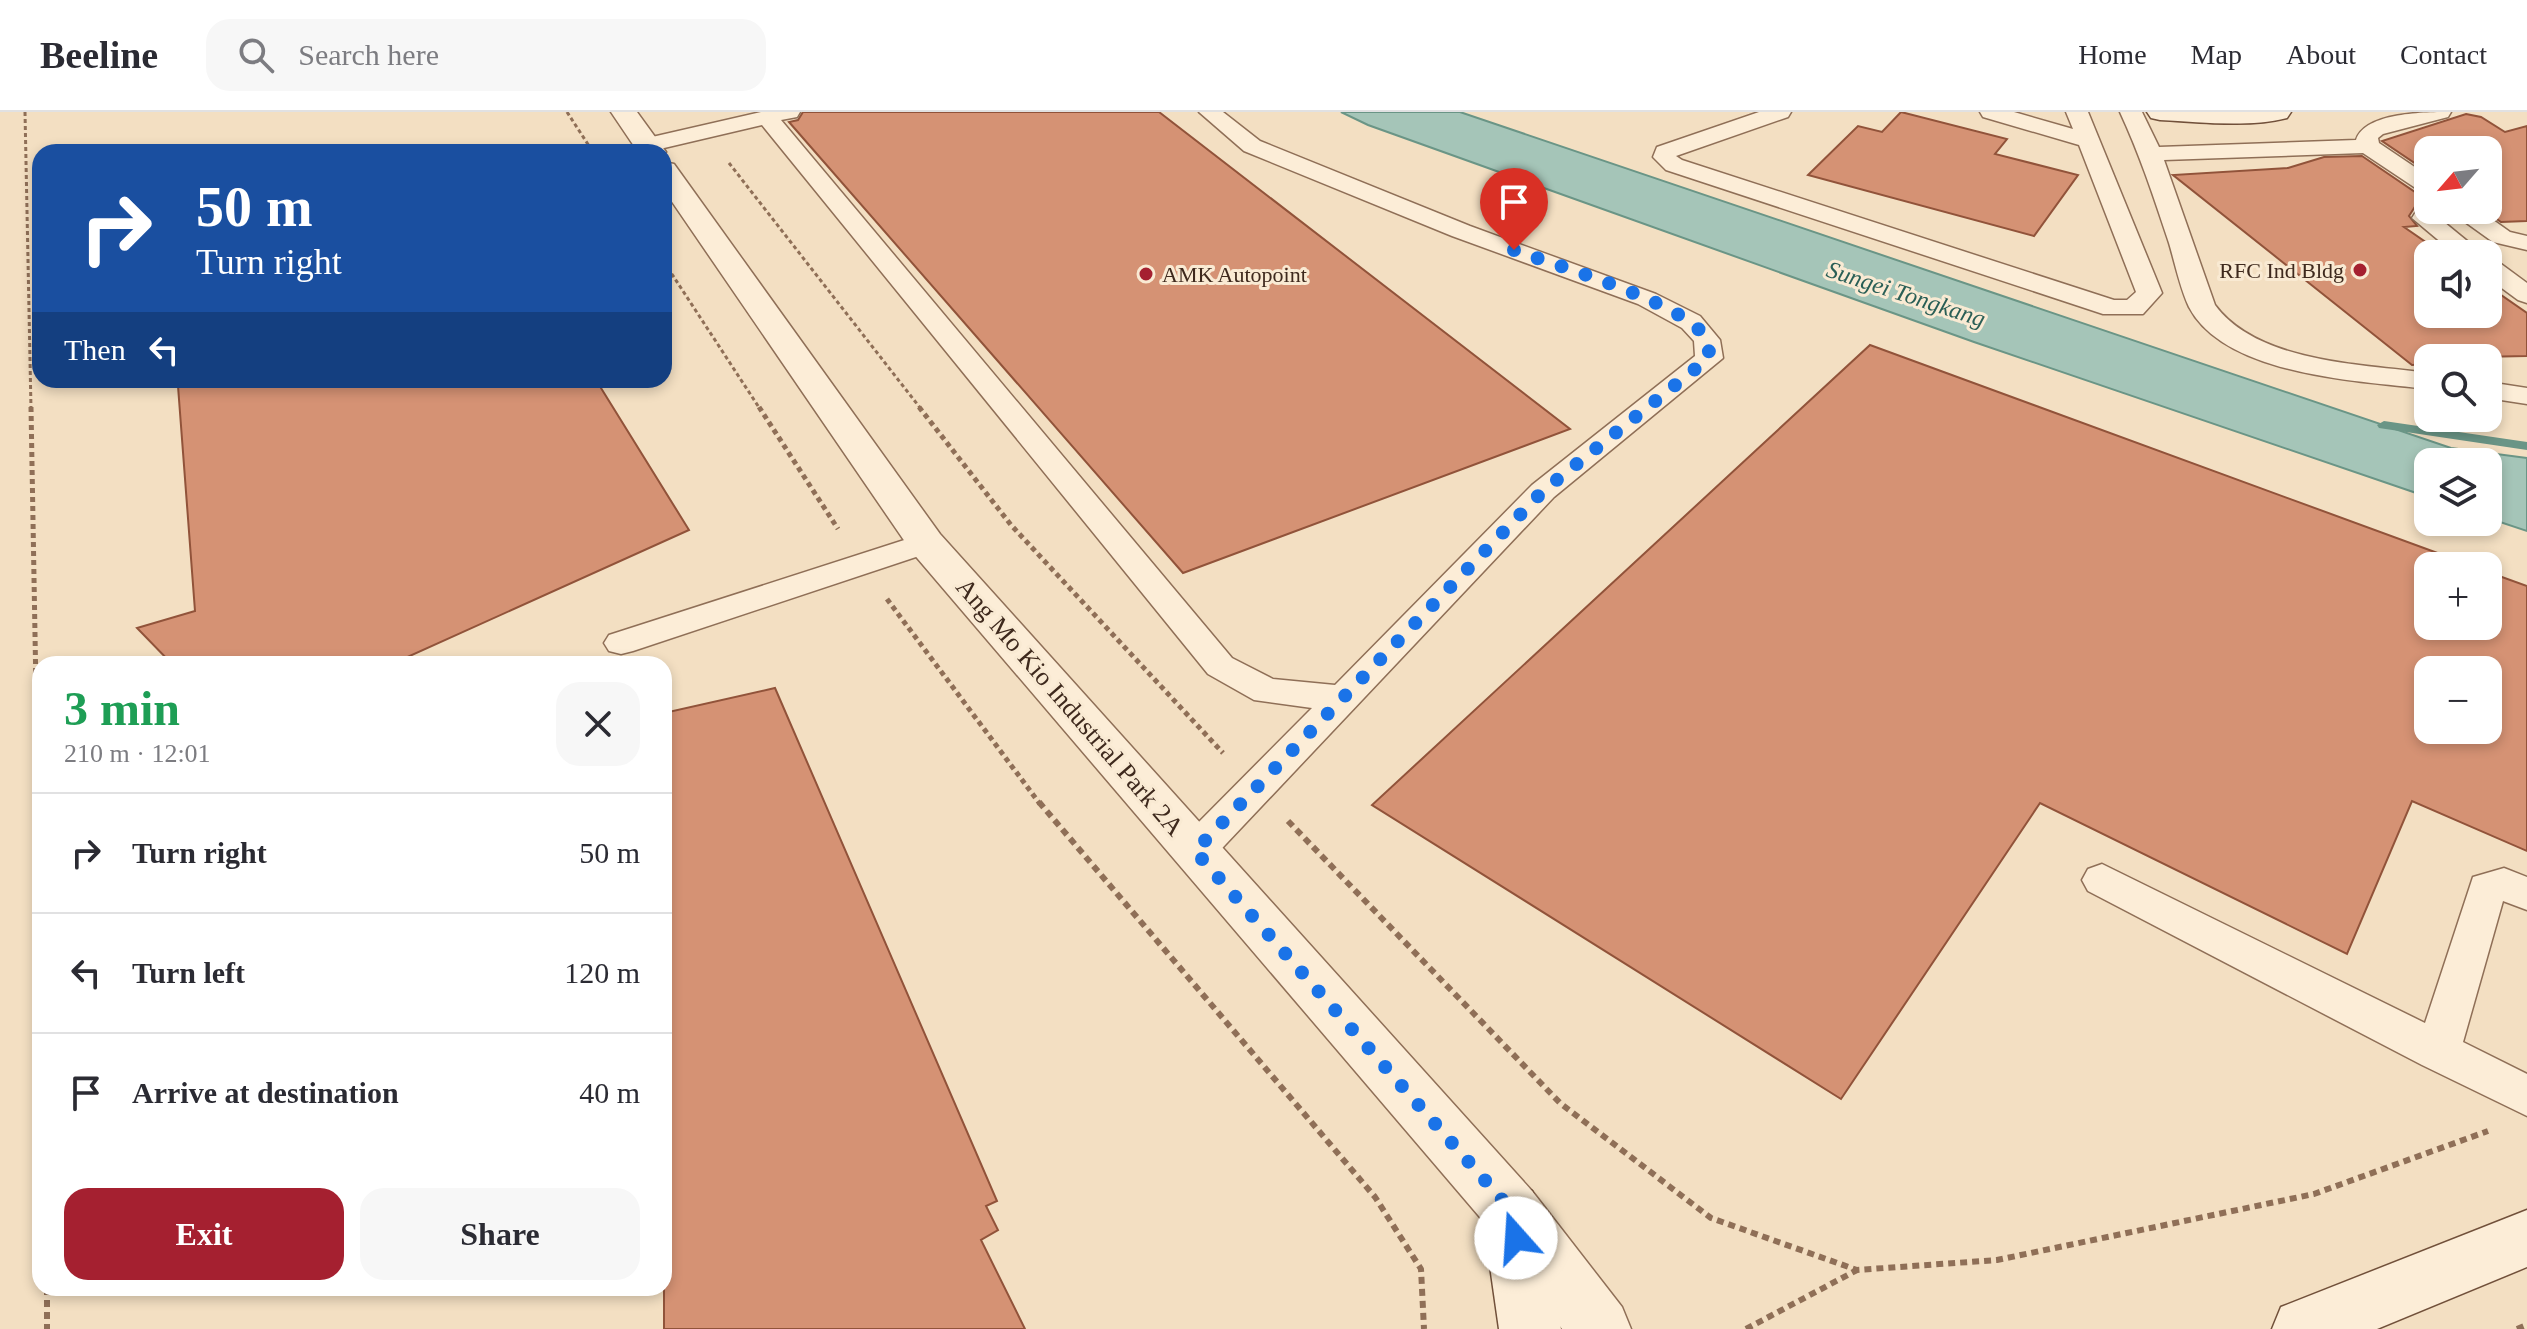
<!DOCTYPE html>
<meta charset="utf-8">
<style>
body{margin:0;font-family:"Times New Roman",serif;background:#f7f7f7;color:#2b2b33;height:100vh;display:flex;flex-direction:column;font-size:30px;white-space:nowrap}
*{box-sizing:border-box;margin:0}
p{font-size:26px;color:#7c7c81}
.icon{flex:none;width:44px;height:44px;fill:none;stroke:currentColor;stroke-width:2;stroke-linecap:round;stroke-linejoin:round}
.map{position:relative;flex:1;overflow:hidden}
.side{position:absolute;left:32px;top:544px;width:640px;height:640px;display:flex;flex-direction:column;background:#fff;border-radius:24px;box-shadow:0 4px 12px #0003}
.side>*{flex:none}
.top-card{position:absolute;left:32px;top:32px;width:640px;height:244px;border-radius:24px;box-shadow:0 4px 12px #0003;background:#1a4fa0;color:#fff;overflow:hidden}
.needle{width:52px;rotate:242deg}
.controls{position:absolute;left:2414px;top:24px;display:grid;gap:16px}
.controls a{display:grid;place-items:center;width:88px;height:88px;border-radius:16px;background:#fff;box-shadow:0 4px 12px #0003;font-size:40px}
.pin{position:absolute;display:grid;place-items:center;width:68px;height:68px;color:#fff;margin:-82px -34px;border-radius:50% 50% 50% 0;rotate:-45deg;box-shadow:0 0 8px #0007}
.pin .icon{rotate:45deg}
.me{position:absolute;width:88px;margin:-44px;rotate:341deg;stroke-linejoin:round;filter:drop-shadow(0 0 6px #0008)}
.turn{display:flex;align-items:center;gap:28px;height:168px;padding:0 32px;font-size:36px}
.turn .icon{width:104px;height:104px;stroke-width:2.5}
.turn b{display:block;font-size:56px;line-height:68px}
.then{display:flex;align-items:center;height:76px;padding:0 32px;background:#0003;gap:16px;font-size:30px}
.round{display:grid;place-items:center;flex:none;width:84px;height:84px;border-radius:24px;background:#f7f7f7}
.summary{display:flex;align-items:center;justify-content:space-between;height:136px;padding:0 32px}
h1{font-size:48px;font-weight:700;line-height:60px;color:#1e9e55}
.cta{display:flex;gap:16px;margin-top:auto;padding:16px 32px}
.cta a{flex:1;height:92px;border-radius:24px;background:#a52030;color:#fff;font-size:32px;font-weight:700;line-height:92px;text-align:center}
.cta a+a{background:#f7f7f7;color:#2b2b33}
ul{padding:0;list-style:none}
li{display:flex;align-items:center;gap:24px;height:120px;padding:0 32px;border-top:2px solid #e1e1e2}
li div{flex:1}
li b{display:block;font-size:30px}
li em{font-style:normal}
header{display:flex;align-items:center;gap:48px;box-sizing:border-box;height:112px;padding:0 40px;background:#fff;border-bottom:2px solid #e1e1e2}
header strong{font-size:38px}
nav{display:flex;gap:44px;margin-inline-start:auto;font-size:28px}
.search{width:560px;height:72px;background:#f7f7f7;display:flex;align-items:center;gap:20px;box-sizing:border-box;padding:0 28px;border-radius:24px;color:#7c7c81;font-size:30px}
.map>svg:first-child{display:block}
.water{fill:#a5c5b8;stroke:#6a9586;stroke-width:2}
.lines{fill:none;stroke-linecap:round;stroke-linejoin:round}
.stream{fill:#6a9586;fill-rule:evenodd}
.building{fill:#d59274;stroke:#91533a;stroke-width:2;fill-rule:evenodd}
.lane-casing{stroke:#8f6f57;stroke-width:3}
.street-casing{stroke:#8f6f57;stroke-width:3}
.secondary-casing{stroke:#71503a;stroke-width:3}
.path-far2{stroke:#8f6f57;stroke-width:3;stroke-dasharray:4 3;stroke-linecap:butt}
.path-far1{stroke:#8f6f57;stroke-width:5;stroke-dasharray:5 4;stroke-linecap:butt}
.path{stroke:#8f6f57;stroke-width:6;stroke-dasharray:7 5;stroke-linecap:butt}
.lane{fill:#fcedd7;fill-rule:evenodd}
.street{fill:#fcedd7;fill-rule:evenodd}
.secondary{fill:#fcedd7;fill-rule:evenodd}
.route{stroke:#1a73e8;stroke-width:14;stroke-dasharray:0 25.2}
.poi-dot{fill:#a52030;stroke:#f9ead3;stroke-width:3}
.labels{text-anchor:middle;dominant-baseline:central;stroke-width:6;stroke-linejoin:round;paint-order:stroke}
.far-poi-label{font-size:22px;fill:#3e291d;stroke:#f9ead3;text-anchor:end}
.far-water-label{font-size:24px;font-style:italic;fill:#2a5f56;stroke:#f9ead3}
.street-label{font-size:26px;fill:#3e291d;stroke:#f9ead3}
</style>
<header>
<strong>Beeline</strong>
<div class="search"><svg class="icon" aria-label="search" viewBox="0 0 24 24"><circle cx="10" cy="10" r="6"/><path d="M15 15l6 6"/></svg>Search here</div>
<nav><a>Home</a><a>Map</a><a>About</a><a>Contact</a></nav>
</header>
<div class="map">
<svg width="2527" height="1217" viewBox="0 0 2527 1217">
<rect width="100%" height="100%" fill="#f3dfc2"/>
<path class="water" d="M1341,0H1460L2451,336L2527,346V419L2488,406V350H2428V385L1974,230L1368,13Z"/>
<g class="lines">
<path class="stream" d="M2384,309L2527,330V338L2379,316L2377,313Z"/>
</g>
<g class="building">
<path d="M803,0H1159L1570,317L1183,461L789,10L798,8Z"/>
<path d="M1901,0L2007,27L1995,42L2078,63L2034,124L1808,63L1858,14L1882,20Z"/>
<path d="M2466,2L2481,5L2505,20L2527,14V109L2501,110L2484,98H2488V38H2428V60L2382,29Z"/>
<path d="M2362,44L2418,82L2428,84V90L2416,93L2409,104L2417,114L2404,115L2443,142H2428V202H2488V174L2527,201V244L2428,246V252L2412,253L2173,63L2288,56L2324,45Z"/>
<path d="M1870,233L2473,454H2428V514H2488V460L2527,474V739L2412,689L2347,842L2040,691L1841,987L1372,693ZM2428,558H2488V618H2428Z"/>
<path d="M206,268H596L689,418L392,552H172L137,516L195,499L178,274Z"/>
<path d="M775,576L997,1089L986,1094L998,1118L981,1128L1025,1217H664V601Z"/>
</g>
<g class="lines">
<defs>
<g id="lane">
<path d="M761,0H800L797,5L781,8L1232,546L1273,567L1335,573L1532,373L1695,244L1694,229L1682,216L1638,192L1452,124L1244,39L1199,0H1223L1260,29L1470,114L1656,182L1700,204L1720,228L1723,246L1554,385L1209,750L1195,754L1181,750L1175,739L1181,728L1312,596L1254,588L1208,562L762,13L647,40L636,33L639,28Z"/>
<path d="M1759,0H1791L1788,5L1676,44L1682,48L2114,188H2127L2136,180L2079,33L1983,5L1980,0H2014L2073,17L2066,0H2088L2162,181L2143,202H2103L1666,58L1653,45L1657,35Z"/>
<path d="M2120,0H2142L2159,35L2356,28C2365,0 2426,0 2451,0L2448,5L2383,22L2378,26L2379,31L2428,64V81L2420,79L2363,41L2164,48L2215,193C2258,251 2362,252 2428,261V277C2360,269 2225,264 2189,195C2180,176 2175,151 2169,131C2154,86 2140,43 2120,0Z"/>
<path d="M2428,93V98H2479L2510,120L2527,124V138L2493,130L2454,102L2439,106L2483,142H2455L2412,106L2419,95Z"/>
<path d="M2488,146L2497,149L2527,171V191L2518,188L2488,166Z"/>
<path d="M2488,270L2527,276V292L2488,286Z"/>
<path d="M926,421L937,424L942,431L937,438L633,539L621,542L609,539L604,531L609,523Z"/>
<path d="M2102,752L2425,911L2473,765L2504,756L2527,765V798L2503,789L2463,930L2527,962V1004L2422,953L2088,779L2082,768L2088,757Z"/>
</g>
<g id="street">
<path d="M611,0H637L666,40L664,42V40H638Z"/>
<path d="M664,50L674,52L940,422L1532,1079L1622,1195L1631,1217H1562L1490,1117L912,440L664,78Z"/>
</g>
<g id="secondary">
<path d="M2147,0H2291L2287,6C2247,16 2201,10 2160,8L2151,6Z"/>
<path d="M1511,1071L1532,1079L1540,1098L1561,1217H1499L1482,1098L1490,1079Z"/>
<path d="M2527,1098V1155L2377,1217H2272L2281,1195Z"/>
</g>
</defs>
<use href="#lane" class="lane-casing"/>
<use href="#street" class="street-casing"/>
<use href="#secondary" class="secondary-casing"/>
<g class="path-far2">
<path d="M25,0L31,297"/>
<path d="M567,0L593,40"/>
<path d="M729,51L921,297"/>
<path d="M664,150L760,297"/>
</g>
<g class="path-far1">
<path d="M31,295L38,692"/>
<path d="M759,295L838,417"/>
<path d="M919,295L1011,413L1223,641"/>
<path d="M887,487L1040,692"/>
</g>
<g class="path">
<path d="M38,690L40,790"/>
<path d="M1039,690L1375,1085L1421,1157L1424,1217"/>
<path d="M1288,709L1560,991L1711,1106L1857,1158L1997,1148L2314,1082L2488,1019"/>
<path d="M47,1176V1217"/>
<path d="M1746,1217L1857,1158"/>
<path d="M2517,1217L2527,1213"/>
</g>
<use href="#lane" class="lane"/>
<use href="#street" class="street"/>
<use href="#secondary" class="secondary"/>
</g>
<g class="lines">
<path class="route" d="M1514,138C1554,153 1689,192 1706,227C1709,232 1709,240 1709,246L1543,379L1195,739L1511,1098L1516,1126"/>
</g>
<g class="poi-dot">
<circle cx="2360" cy="158" r="8"/>
<circle cx="1146" cy="162" r="8"/>
</g>
<g class="labels">
<g class="far-poi-label">
<text x="2344" y="158">RFC Ind Bldg</text>
<text x="1162" y="162" text-anchor="start">AMK Autopoint</text>
</g>
<g class="far-water-label">
<text transform="translate(1906 182) rotate(18)">Sungei Tongkang</text>
</g>
<g class="street-label">
<text transform="translate(1070 595) rotate(49)">Ang Mo Kio Industrial Park 2A</text>
</g>
</g>
</svg>
<div class="controls">
<a><svg class="needle" viewBox="-14 -14 28 28"><path d="M0-13l5 13h-10z" fill="#e53935"/><path d="M0 13l5-13h-10z" fill="#7c7c81"/></svg></a>
<a><svg class="icon" aria-label="sound" viewBox="0 0 24 24"><path d="M4 9h4l5-4v14l-5-4H4zM17 9q2 3 0 6"/></svg></a>
<a><svg class="icon" aria-label="search" viewBox="0 0 24 24"><circle cx="10" cy="10" r="6"/><path d="M15 15l6 6"/></svg></a>
<a><svg class="icon" aria-label="layers" viewBox="0 0 24 24"><path d="M12 4l9 5-9 5-9-5zM3 14l9 5 9-5"/></svg></a>
<a>+</a>
<a>−</a>
</div>
<div class="pin" style="left:1514px;top:138px;background:#d93025"><svg class="icon" aria-label="arrive" viewBox="0 0 24 24"><path d="M6 21V4h12l-3 4 3 4H6"/></svg></div>
<svg class="me" style="left:1516px;top:1126px" viewBox="-20 -20 40 40"><circle r="19" fill="#fff"/><path d="M0-13L10 11 0 6-10 11z" fill="#1a73e8"/></svg>
<div class="top-card">
<div class="turn"><svg class="icon" aria-label="right" viewBox="0 0 24 24"><path d="M7 20v-9h11M14 6l5 5-5 5"/></svg><div><b>50 m</b>Turn right</div></div>
<div class="then">Then<svg class="icon" aria-label="left" viewBox="0 0 24 24"><path d="M17 20v-9H6M10 6l-5 5 5 5"/></svg></div>
</div>
<section class="side">
<div class="summary"><div><h1>3 min</h1><p>210 m · 12:01</p></div><a class="round"><svg class="icon" aria-label="close" viewBox="0 0 24 24"><path d="M6 6l12 12M18 6L6 18"/></svg></a></div>
<ul>
<li><svg class="icon" aria-label="right" viewBox="0 0 24 24"><path d="M7 20v-9h11M14 6l5 5-5 5"/></svg><div><b>Turn right</b></div><em>50 m</em></li>
<li><svg class="icon" aria-label="left" viewBox="0 0 24 24"><path d="M17 20v-9H6M10 6l-5 5 5 5"/></svg><div><b>Turn left</b></div><em>120 m</em></li>
<li><svg class="icon" aria-label="arrive" viewBox="0 0 24 24"><path d="M6 21V4h12l-3 4 3 4H6"/></svg><div><b>Arrive at destination</b></div><em>40 m</em></li>
</ul>
<div class="cta"><a>Exit</a><a>Share</a></div>
</section>
</div>
